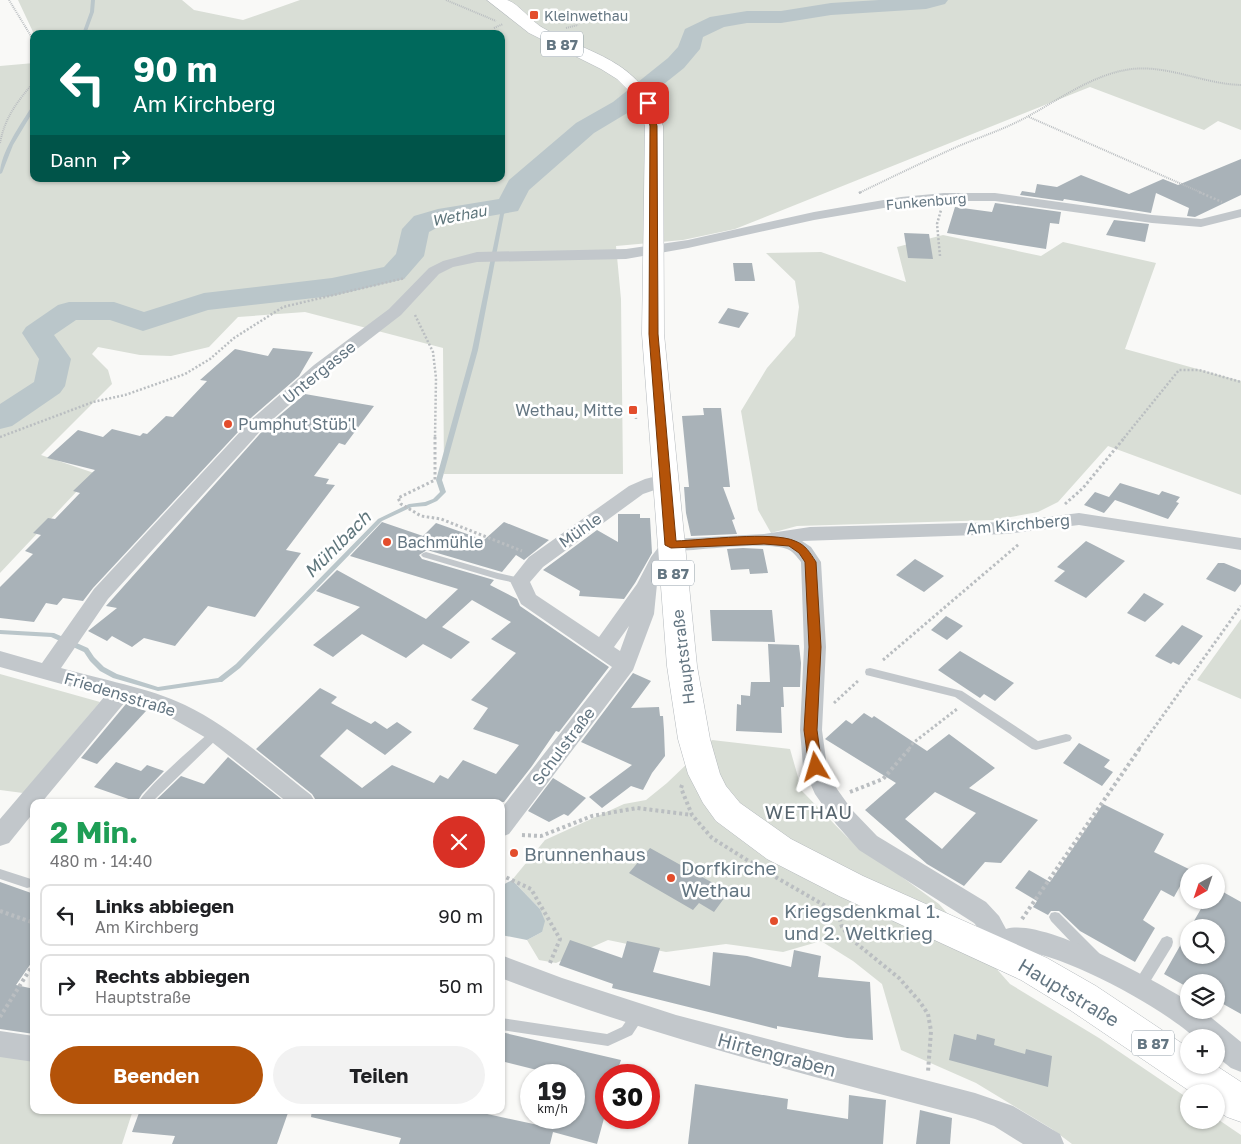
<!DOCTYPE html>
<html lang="de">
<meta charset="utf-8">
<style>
body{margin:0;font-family:"Golos Text",sans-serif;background:#f2f2f2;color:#202124;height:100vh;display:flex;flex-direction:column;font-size:19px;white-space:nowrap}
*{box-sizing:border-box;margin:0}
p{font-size:16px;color:#757577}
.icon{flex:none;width:28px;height:28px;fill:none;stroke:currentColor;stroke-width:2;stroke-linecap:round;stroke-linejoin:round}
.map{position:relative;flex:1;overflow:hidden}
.drawer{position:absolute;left:30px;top:799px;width:475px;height:315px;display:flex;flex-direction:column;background:#fff;border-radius:10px;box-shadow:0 1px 4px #0004}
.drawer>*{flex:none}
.top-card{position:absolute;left:30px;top:30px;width:475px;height:152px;border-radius:10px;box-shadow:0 1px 4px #0004;background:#00695c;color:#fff;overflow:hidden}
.needle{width:32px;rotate:220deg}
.tools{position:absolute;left:1180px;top:864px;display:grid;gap:10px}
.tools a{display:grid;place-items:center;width:45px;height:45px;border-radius:50%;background:#fff;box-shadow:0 1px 4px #0004;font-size:25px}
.speed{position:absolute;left:520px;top:1064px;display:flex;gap:10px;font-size:25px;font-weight:700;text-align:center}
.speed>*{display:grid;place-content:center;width:65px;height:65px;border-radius:50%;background:#fff;box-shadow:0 1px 4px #0004;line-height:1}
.speed small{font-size:12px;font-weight:400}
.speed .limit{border:8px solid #d22;background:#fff;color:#111}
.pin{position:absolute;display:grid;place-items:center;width:42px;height:42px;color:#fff;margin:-21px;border-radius:10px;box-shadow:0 2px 8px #0006}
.me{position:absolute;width:55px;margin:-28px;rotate:353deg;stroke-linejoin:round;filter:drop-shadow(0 0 4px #0008)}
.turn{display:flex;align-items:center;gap:18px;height:105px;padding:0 20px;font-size:22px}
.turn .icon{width:65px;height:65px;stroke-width:2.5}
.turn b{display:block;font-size:35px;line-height:42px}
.then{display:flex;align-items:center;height:48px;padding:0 20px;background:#0003;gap:10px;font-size:19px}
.round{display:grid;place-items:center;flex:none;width:52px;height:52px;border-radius:26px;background:#f2f2f2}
.head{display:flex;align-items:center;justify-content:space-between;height:85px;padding:0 20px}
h1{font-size:30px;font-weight:700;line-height:38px;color:#1e9e55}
.action{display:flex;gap:10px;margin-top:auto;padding:10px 20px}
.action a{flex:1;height:58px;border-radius:30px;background:#b45309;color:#fff;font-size:20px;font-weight:700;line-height:58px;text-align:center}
.action a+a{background:#f2f2f2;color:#202124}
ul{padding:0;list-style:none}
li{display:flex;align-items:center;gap:15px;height:62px;margin:0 10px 8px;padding:0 10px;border:2px solid #e0e0e0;border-radius:10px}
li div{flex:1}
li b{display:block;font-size:19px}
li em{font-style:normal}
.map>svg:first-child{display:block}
.green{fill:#d9ded6}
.water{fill:#bac6ca}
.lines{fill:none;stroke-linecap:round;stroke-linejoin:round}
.stream{fill:#bac6ca;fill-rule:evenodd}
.river{fill:#bac6ca;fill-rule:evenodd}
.building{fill:#a9b2b8;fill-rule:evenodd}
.primary-casing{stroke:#b4b9bd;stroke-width:1}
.path-far3{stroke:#babec1;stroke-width:2;stroke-dasharray:1 1;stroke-linecap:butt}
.path-far2{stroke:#babec1;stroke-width:2.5;stroke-dasharray:2 2;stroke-linecap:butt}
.path-far1{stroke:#babec1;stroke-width:3;stroke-dasharray:2.5 2.5;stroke-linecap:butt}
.path{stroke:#babec1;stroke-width:4;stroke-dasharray:3 3;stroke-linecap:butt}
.lane{fill:#c2c7cb;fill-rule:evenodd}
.street{fill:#c2c7cb;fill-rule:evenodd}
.primary{fill:#fff;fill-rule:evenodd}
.route{fill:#b45309;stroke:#753606}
.poi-dot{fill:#e34d2c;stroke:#fff;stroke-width:2}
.labels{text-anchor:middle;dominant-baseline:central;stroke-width:5;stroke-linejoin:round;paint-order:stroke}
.far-poi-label{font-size:14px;fill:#647682;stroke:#fff;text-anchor:start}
.far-street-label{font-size:14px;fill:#647682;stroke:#fff}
.shield{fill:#fff;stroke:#929fa8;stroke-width:1}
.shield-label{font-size:15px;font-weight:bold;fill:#647682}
.far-water-label{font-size:15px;font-style:italic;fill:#5f767c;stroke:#fff}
.street-label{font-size:16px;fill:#647682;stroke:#fff}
.poi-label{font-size:16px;fill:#647682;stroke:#fff;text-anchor:start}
.water-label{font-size:18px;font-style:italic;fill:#5f767c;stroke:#fff}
.quarter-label{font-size:19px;letter-spacing:1px;fill:#56646d;stroke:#fff}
.near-poi-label{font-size:19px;fill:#647682;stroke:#fff;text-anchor:start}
.near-street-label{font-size:19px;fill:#647682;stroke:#fff}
</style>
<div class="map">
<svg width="1241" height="1144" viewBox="0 0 1241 1144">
<rect width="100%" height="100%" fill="#f9f9f7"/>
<g class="green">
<path d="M18,0H182L194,10L243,20L300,0H1241V130L1218,121L1204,130L1090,87L735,229L683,240L616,246L621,299L623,474H444L443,348L305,312L238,317L209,347L171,356L140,355L98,347L92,354L108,370L112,384L41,455L94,473L0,573V66L34,63V179H501V34H34Z"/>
<path d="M943,235L1041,256L1063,242L1156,263L1125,349L1241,381V495L1108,446L1058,502L1038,512L994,520L797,526L771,533L758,510L741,411L767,368L795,336L799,307L795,281L766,253L821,252L906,282L897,247Z"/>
<path d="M1241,619V699L1197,680Z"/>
<path d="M0,674L100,702L23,793L0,790Z"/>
<path d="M712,740L790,749L802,791L847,837L939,904L1010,984L1099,1038L1189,1099V1120H1216V1118L1241,1135V1144H1072L1052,1129L976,1083L901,1050L882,984L853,961L821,941L783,952L726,944L666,952L608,940L556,963L539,960L527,940L542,932L540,909L512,880L545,840L624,804L646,800L667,783Z"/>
<path d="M0,1056L34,1061V1110H133L122,1144H0Z"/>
</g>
<path class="water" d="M512,880L540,909L545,921L542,932L527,940L501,935V886Z"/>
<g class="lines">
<g class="stream">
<path d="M91,0H95L94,12L86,34H82L90,12Z"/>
<path d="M34,105V110L13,145L2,173L0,174C0,153 21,124 32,106Z"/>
<path d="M507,204L511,205L504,214L478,350L442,480L446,492L437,501L426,506L412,507L382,521L240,668L222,682H220L158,691L113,678L100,671L90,661L84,652L51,637L0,634V630L54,633L88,648L94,657L104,667L117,674L158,687L218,678L236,664L378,519L409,504L425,502L433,499L440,492L436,480L472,350L500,214Z"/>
</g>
<path class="river" d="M879,0H948L945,4L926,9L831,15L781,23H747L724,27L703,37L700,49L684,68L629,112L594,133L529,190L518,211L444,224L429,232L424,256L404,279L332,296L208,310L143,331L110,320H76L54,335L71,359L65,386L60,393L12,426L0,429V404L34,382L39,359L22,333L26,327L58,305L69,302H114L144,312L204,293L332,278L384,267L396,254L402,229L414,216L438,209L499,199L509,180L576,123L613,102L668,58L678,47L685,29L710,17L747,11H781L831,3Z"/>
</g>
<g class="building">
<path d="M1241,159V195L1195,217L1187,216L1189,208L1156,193L1151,213L1064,199L1063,201L1020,195L1022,191L1035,193L1037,184L1057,187L1081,175L1129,194L1163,179L1178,185Z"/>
<path d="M995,203L1061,212L1059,224L1050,223L1046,249L947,233L955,207L992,212Z"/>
<path d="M1114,220L1149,224L1145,242L1106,235Z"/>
<path d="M904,233L929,234L933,259L908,258Z"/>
<path d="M733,263H752L755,281H735Z"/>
<path d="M728,308L749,313L739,328L718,323Z"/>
<path d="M273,348L313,352L299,376L252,417L93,588L83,601L63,598L57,605L46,603L34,622L0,618V587L33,554L25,551L41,535L33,533L48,518L55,519L80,493L73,491L95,470L47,458L78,430L103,437L112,429L140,436L143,433L147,434L166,416L173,417L207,381L200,380L235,349L268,356Z"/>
<path d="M305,394L374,406L345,445L339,443L314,476L329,479L326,484L335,485L286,550L301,553L255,617L208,606L175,646L144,638L132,647L112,636L107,641L88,631L117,608L106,606L266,427Z"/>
<path d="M703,408H721L730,487H723L735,519L732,520L737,534L691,536L686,513L684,487H689L682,416L704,415Z"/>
<path d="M1120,483L1159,495L1162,491L1180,497L1176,502L1179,503L1168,519L1115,500L1104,513L1084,505L1095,492L1109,497Z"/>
<path d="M618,514H640V518H650L652,553L635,583L624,599L579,596L580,591L543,570L597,530L618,542Z"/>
<path d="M382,522L423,536L436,523L484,540L504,522L549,540L524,560L516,555L502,572L427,550L419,555L422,559L494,580L490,585L517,599L520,606L609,667L559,732L556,731L532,766L504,802H317L312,794L256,749L320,688L337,697L331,703L371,724L375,721L387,729L397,722L412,732L385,755L347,729L320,756L362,788L392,765L434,783L440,775L448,779L463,760L496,774L519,745L473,729L488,708L471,700L516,653L491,639L511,622L472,600L442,627L470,642L451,659L423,644L406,658L362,634L333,657L313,645L360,607L316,591L337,570L426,619L458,589L350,556Z"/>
<path d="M1086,541L1125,561L1086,598L1054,581L1065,571L1057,567Z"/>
<path d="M743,548L763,549L768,573L750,574L749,569L731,570L727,549Z"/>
<path d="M915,559L944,576L924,592L896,575Z"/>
<path d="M1218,563H1224L1241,570V584L1235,592L1206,579Z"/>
<path d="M1144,593L1164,604L1145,622L1127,613Z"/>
<path d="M710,610H772L775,642L712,641Z"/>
<path d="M946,616L963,626L947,640L931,630Z"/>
<path d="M1182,625L1203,636L1179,665L1173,662L1171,664L1155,656Z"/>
<path d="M768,644L799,645L801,663L800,687H783L784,707H781L782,733L736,731L737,704L741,705V695L750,696L751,682H770Z"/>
<path d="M960,651L1014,683L995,701L984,694L980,698L938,670Z"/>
<path d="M633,673L651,681L631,708L659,707L660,716H663L664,730L665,756L652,773L643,790L631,786L602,808L589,797L632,765L581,742Z"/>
<path d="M126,704L146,711L97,764L81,758Z"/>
<path d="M864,713L872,718L874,716L927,751L949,734L995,768L969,788L1038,820L1001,863L985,862L964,886L927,864L865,810L896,783L825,739L846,720L852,724ZM935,792L976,813L942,849L905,819Z"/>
<path d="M1079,743L1110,760L1104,767L1113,772L1102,786L1063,763Z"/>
<path d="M228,757L285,802H154L181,776L204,784Z"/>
<path d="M116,762L141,771L147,765L164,771L142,794L137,802L94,787Z"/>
<path d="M553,778L586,798L568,816L564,814L549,822L528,811Z"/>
<path d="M1103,804L1164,834L1154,852L1195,872H1188L1174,897L1161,890L1143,920L1155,928L1135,962L1080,931L1059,911H1051L1048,915L1033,907L1037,901L1015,888L1029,870L1050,882Z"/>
<path d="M650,848L713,883L709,888L725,897L714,912L699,903L693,910L629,873Z"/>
<path d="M0,882L34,894V959L16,985L34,989V1034L0,1029Z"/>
<path d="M1216,888L1241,902V1014L1216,1000V982H1189V988L1164,974L1189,930V955H1216V928H1190L1206,900H1216Z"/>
<path d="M570,940L622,958L627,941L660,948L653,972L710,986L713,952L747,956L791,967L794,950L821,956L818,977L870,982L873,1040L847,1038L777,1026V1029L612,988L613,984L559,965Z"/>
<path d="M501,1032L621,1060L616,1075H606V1111L597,1144L553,1132L550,1144H399L401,1138L311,1117L312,1110H469L552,1128L555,1118H574V1075H557L501,1061Z"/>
<path d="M954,1034L976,1040L977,1034L995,1039L994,1045L1025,1054L1026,1049L1052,1056L1048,1087L949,1060Z"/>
<path d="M695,1084L788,1099L787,1109L848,1119L849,1095L886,1100L883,1144H688Z"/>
<path d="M140,1110H289L277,1144H172L175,1136L132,1132Z"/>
<path d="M920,1110L952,1118L950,1144H916Z"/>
</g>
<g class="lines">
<defs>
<path id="primary" d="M487,0C493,0 501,0 507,0C518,3 532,22 543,28C598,58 640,59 663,126L664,334L697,666L710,739L720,774L726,786L740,803L791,839L863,876L1047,958L1096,986L1189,1048V1065H1215L1241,1082V1122L1227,1117L1216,1110V1092H1191L1070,1010L1021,980L839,896L767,859L716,821L703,803L688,774L678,739L667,666L642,334L645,126L638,105L630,92L617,79L601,69L529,33Z"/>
</defs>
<use href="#primary" class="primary-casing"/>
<g class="path-far3">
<path d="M9,0L34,41"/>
<path d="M446,0L496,21"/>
<path d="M494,28L503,24"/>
<path d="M566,28L578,25"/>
<path d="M1029,117L1202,193"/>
<path d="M0,143C5,117 17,102 34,82"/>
<path d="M859,193C890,178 921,163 952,149C974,139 997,132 1019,121C1055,103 1091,74 1132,69C1169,65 1204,84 1241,85"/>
</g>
<g class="path-far2">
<path d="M1199,192L1222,202"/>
<path d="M859,193L861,192"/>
<path d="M940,256L937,224L941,210"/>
<path d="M415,315L433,352L436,378L435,438"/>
<path d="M635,406L636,419"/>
<path d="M0,437L93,402L125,395L185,374L210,359L234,338L283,307L405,278"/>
<path d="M1124,438L1179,370H1199L1241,382"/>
</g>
<g class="path-far1">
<path d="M435,437V480L398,498L401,504L421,516L441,519L522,551"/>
<path d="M1065,504L1083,488L1125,437"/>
<path d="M883,660L1019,544"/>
<path d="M834,703L859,680"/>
<path d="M909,749L913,743L957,709"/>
<path d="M1139,749L1241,606"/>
</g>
<g class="path">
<path d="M682,785L681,788L692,815L712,838L755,865"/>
<path d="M850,792L883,779L910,748"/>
<path d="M522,835L541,836L592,816L637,808L692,815"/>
<path d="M765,871L838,913L842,927L851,939L899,978L920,1002L928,1014L931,1031L928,1072"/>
<path d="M501,875L531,889L560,939L550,963"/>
<path d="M0,911L34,923"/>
<path d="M838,913L860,919"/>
<path d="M1022,919L1140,748"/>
<path d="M0,1017L34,963"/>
</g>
<g class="lane">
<path d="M426,552L498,573L524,579L525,581L520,584L497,579L423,557L421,555L423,553Z"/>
<path d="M870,668L962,691L1038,741L1066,734L1070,735L1072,738L1070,741L1066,742L1036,750L1032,749L955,697L866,675L865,672L866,669Z"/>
<path d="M216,729L220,730L222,733L220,736L152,802H139C145,788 197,744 212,730Z"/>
<path d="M0,869L31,879L33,883L31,887L27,888L0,879Z"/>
<path d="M1055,912L1059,913L1099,953L1101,957L1099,961L1094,963L1089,961L1051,921L1049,917L1051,913Z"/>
<path d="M1167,936L1172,938L1173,942L1172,946L1145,990L1140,992L1135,990L1133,986L1135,982L1162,938Z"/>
<path d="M638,1009L643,1011L645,1015L632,1035L608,1046L501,1030V1018L607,1034L622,1027L633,1011Z"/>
</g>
<g class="street">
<path d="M944,193H995L1152,215L1201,219L1241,209V217L1201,227L1152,223L995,201H944L901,205L814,220L688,248L626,259L477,262L453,267L439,274L401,315L326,373L265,426L108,599L61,668C99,679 150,688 185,705C231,727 271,764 311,795L315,802H287L208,739L168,716L125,702L42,802H34V812L9,843L0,846V819L105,696L0,667V651L42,663L94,589L253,418L314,365L389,309L429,268L443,261L477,252L626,249L688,240L814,212L901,197Z"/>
<path d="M665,474L672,476L674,480L672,484L643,494L543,567L530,582L536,595L599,637L637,584L651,557L664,540L671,539L764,534L810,527L1006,522L1079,513L1241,538V550L1079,525L1006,534L802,541L811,547L821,562L826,647L822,730L827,767L837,789L852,810L877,836L986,902L999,916L1006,929C1043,917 1153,980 1187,1000L1189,1001V1010H1202L1241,1042V1072L1231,1068L1216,1056V1038H1195C1162,1007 1057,950 1013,950C1004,958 998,962 986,958C980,946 984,933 974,923L859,850L836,824L815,794L803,767L800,730L804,647L801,562C797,557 793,551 787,549C764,541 703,550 677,551L667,564L657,584L654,614L633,670L509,834L501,837V809L612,667L521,604L510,581L529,557L629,486L645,479ZM629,626L620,651L614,647Z"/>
<path d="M501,955L562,978L676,1015L975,1093L1013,1106L1060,1134L1064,1144H1023L994,1126L975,1119C815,1077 655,1038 501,978Z"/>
<path d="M0,1031L34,1036V1062L0,1057Z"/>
</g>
<use href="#primary" class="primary"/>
</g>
<path class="route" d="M645,101L651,103L657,126L658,334L676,541C703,540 773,531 795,541C806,545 810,553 816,562L821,647L817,730L822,767L820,770H811L809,767L804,730L809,647L805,562L799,553L789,546L764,544L671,548L665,545L649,334L650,126Z"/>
<g class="poi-dot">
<rect x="529" y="10" width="10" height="10" rx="2.5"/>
<rect x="628" y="405" width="10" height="10" rx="2.5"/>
<circle cx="228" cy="424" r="5"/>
<circle cx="387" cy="542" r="5"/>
<circle cx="514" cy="853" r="5"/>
<circle cx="671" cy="878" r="5"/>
<circle cx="774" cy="921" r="5"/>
</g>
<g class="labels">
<g class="far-poi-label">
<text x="544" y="15">Kleinwethau</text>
</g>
<g class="far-street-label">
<text transform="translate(926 201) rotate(-5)">Funkenburg</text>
</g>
<g class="shield">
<rect x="541" y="31.5" width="42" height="25" rx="4"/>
<rect x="652" y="560.5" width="42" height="25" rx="4"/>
<rect x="1132" y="1030.5" width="42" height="25" rx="4"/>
</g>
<g class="shield-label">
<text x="562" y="44">B 87</text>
<text x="673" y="573">B 87</text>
<text x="1153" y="1043">B 87</text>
</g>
<g class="far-water-label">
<text transform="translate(459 215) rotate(-11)">Wethau</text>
</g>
<g class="street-label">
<text transform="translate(319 372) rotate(-39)">Untergasse</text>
<text transform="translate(1018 524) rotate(-5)">Am Kirchberg</text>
<text transform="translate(580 530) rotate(-35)">Mühle</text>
<text transform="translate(683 657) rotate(-97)">Hauptstraße</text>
<text transform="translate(120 694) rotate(17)">Friedensstraße</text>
<text transform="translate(563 746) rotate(-53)">Schulstraße</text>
</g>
<g class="poi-label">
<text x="623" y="410" text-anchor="end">Wethau, Mitte</text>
<text x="238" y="424">Pumphut Stüb'l</text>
<text x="397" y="542">Bachmühle</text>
</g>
<g class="water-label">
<text transform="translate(337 544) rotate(-45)">Mühlbach</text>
</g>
<g class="quarter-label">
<text x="809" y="811">WETHAU</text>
</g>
<g class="near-poi-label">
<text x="524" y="853">Brunnenhaus</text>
<text x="681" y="867">Dorfkirche<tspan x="681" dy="22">Wethau</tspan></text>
<text x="784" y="910">Kriegsdenkmal 1.<tspan x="784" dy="22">und 2. Weltkrieg</tspan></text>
</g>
<g class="near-street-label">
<text transform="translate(1069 992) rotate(31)">Hauptstraße</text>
<text transform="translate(777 1054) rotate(15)">Hirtengraben</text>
</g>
</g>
</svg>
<div class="tools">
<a><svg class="needle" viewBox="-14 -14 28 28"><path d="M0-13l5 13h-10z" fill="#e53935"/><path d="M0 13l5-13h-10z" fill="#757577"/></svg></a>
<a><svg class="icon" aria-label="search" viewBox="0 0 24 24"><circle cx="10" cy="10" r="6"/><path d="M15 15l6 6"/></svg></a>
<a><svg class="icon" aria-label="layers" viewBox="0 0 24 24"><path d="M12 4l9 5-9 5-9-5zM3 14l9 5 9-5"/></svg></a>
<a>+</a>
<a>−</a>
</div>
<div class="speed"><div>19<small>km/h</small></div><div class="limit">30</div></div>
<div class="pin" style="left:648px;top:103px;background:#d93025"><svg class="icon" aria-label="arrive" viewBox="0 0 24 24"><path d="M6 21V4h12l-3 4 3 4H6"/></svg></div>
<svg class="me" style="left:816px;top:767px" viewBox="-20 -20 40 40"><path d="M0-17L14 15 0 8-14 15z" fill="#b45309" stroke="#fff" stroke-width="4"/></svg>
<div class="top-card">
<div class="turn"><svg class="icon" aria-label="left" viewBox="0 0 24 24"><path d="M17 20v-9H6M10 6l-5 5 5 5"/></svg><div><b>90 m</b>Am Kirchberg</div></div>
<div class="then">Dann<svg class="icon" aria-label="right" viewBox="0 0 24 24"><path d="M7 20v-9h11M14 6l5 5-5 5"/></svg></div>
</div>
<section class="drawer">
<div class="head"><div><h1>2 Min.</h1><p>480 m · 14:40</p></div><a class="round" style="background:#d93025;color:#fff"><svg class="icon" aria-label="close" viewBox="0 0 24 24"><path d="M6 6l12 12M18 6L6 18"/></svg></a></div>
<ul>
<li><svg class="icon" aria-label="left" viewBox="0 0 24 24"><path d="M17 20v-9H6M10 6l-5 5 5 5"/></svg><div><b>Links abbiegen</b><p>Am Kirchberg</p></div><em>90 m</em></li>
<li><svg class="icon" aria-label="right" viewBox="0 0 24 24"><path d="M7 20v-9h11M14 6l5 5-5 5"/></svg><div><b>Rechts abbiegen</b><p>Hauptstraße</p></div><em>50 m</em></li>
</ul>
<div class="action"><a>Beenden</a><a>Teilen</a></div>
</section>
</div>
